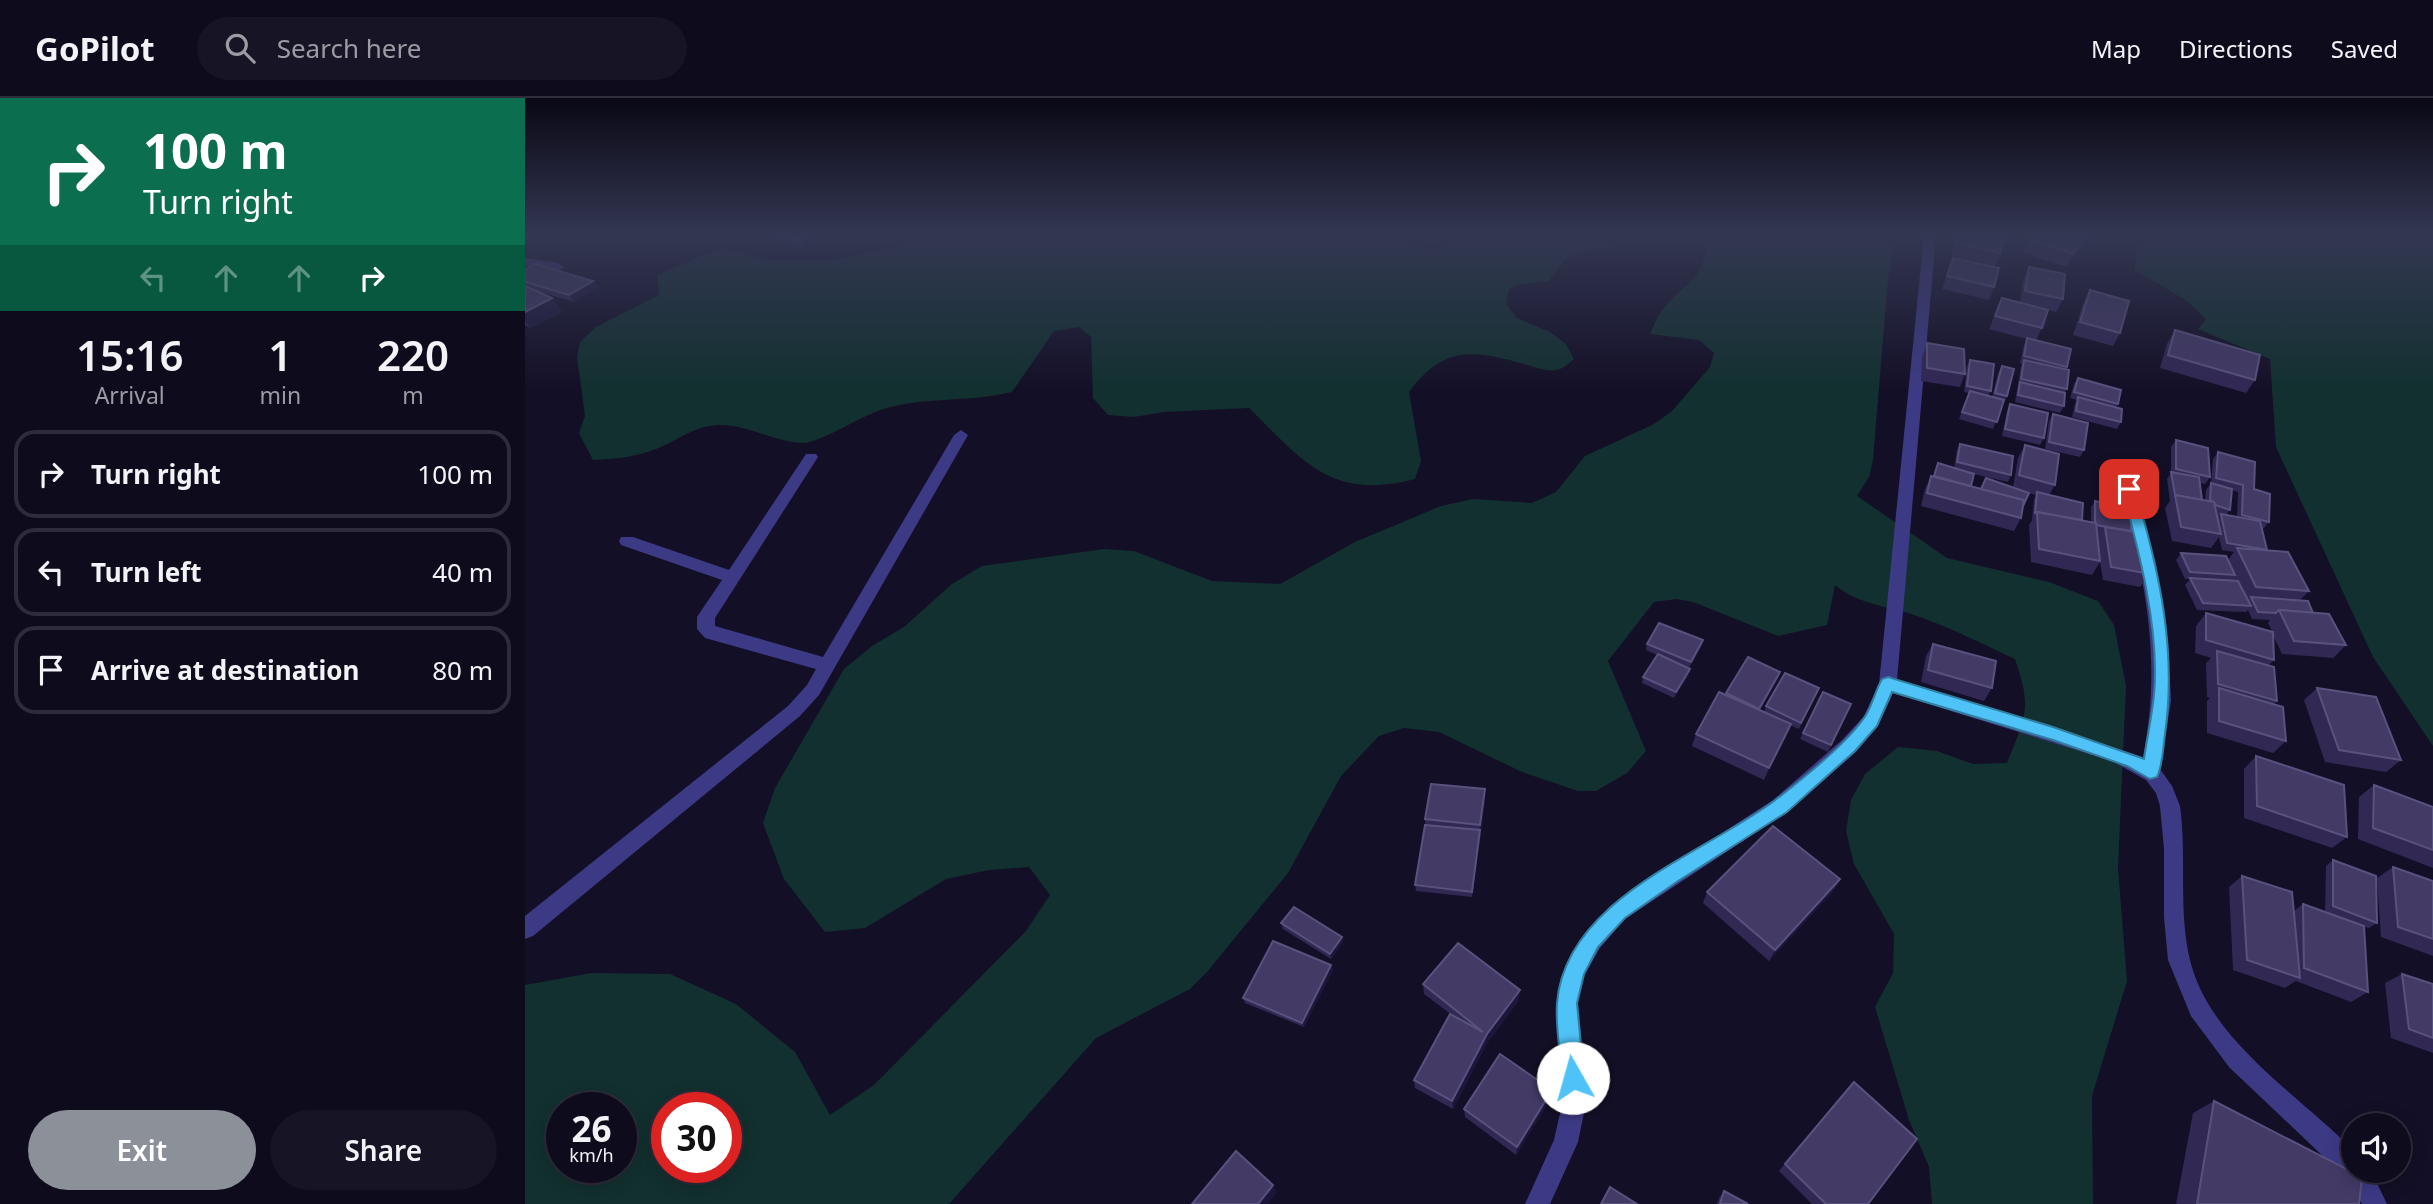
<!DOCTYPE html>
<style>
body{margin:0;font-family:"Noto Sans",sans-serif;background:#171425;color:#f1f3f6;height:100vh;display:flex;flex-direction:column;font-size:26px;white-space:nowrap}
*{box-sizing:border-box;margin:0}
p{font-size:23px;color:#9b9ba3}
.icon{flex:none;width:38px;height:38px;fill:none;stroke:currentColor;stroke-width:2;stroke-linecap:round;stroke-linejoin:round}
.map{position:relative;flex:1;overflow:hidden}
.side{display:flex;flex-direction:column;background:#0e0b1c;width:525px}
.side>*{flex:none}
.banner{background:#0b6e4f;color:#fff;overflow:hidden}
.controls{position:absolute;left:1816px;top:1015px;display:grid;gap:14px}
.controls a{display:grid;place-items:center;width:70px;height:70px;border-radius:50%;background:#0e0b1c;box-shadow:0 4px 18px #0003,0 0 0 2px #2e2b3b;font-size:35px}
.speed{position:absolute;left:21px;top:994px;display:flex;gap:14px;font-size:35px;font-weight:700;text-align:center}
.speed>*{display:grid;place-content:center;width:91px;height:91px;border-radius:50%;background:#0e0b1c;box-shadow:0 4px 18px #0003,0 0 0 2px #2e2b3b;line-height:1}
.speed small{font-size:18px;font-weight:400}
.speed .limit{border:10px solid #d22;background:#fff;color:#111}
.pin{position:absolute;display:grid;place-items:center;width:60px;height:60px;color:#fff;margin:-30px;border-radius:14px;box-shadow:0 4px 10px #0006}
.me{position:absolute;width:77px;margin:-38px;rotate:353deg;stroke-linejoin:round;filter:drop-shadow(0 0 5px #0008)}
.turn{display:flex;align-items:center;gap:24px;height:147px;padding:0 28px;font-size:32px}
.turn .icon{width:91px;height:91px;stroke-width:2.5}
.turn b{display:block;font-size:49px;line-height:60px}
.lanes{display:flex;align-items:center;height:66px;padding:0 28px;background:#0003;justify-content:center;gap:35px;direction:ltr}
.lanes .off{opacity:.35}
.eta{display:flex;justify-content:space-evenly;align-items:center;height:119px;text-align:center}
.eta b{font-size:42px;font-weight:600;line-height:49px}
.primary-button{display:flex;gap:14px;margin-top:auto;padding:14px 28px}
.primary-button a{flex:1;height:80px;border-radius:42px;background:#8c9099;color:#fff;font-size:28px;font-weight:600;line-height:80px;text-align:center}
.primary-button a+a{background:#171425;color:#f1f3f6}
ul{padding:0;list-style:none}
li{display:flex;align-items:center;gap:21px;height:88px;margin:0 14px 10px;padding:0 14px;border:4px solid #2e2b3b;border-radius:21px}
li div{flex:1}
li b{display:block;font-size:26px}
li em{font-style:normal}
header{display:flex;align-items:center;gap:42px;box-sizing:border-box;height:98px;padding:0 35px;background:#0e0b1c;border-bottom:2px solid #2e2b3b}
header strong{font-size:33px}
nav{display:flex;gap:38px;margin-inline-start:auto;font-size:24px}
.search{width:490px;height:63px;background:#171425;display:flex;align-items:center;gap:18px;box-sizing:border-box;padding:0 24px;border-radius:38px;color:#9b9ba3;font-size:26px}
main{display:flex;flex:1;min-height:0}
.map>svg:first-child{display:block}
.green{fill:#12302f;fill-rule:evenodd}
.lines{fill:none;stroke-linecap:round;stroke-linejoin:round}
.street{fill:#3d3a85;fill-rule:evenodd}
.wall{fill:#312854;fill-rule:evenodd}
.shaded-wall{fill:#1d163a}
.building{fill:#433a66;stroke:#5a527e;stroke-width:2}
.route{fill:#4fc3f7;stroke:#337fa1;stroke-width:2}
</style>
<header>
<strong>GoPilot</strong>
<div class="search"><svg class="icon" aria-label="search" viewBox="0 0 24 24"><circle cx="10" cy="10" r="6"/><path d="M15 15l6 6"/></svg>Search here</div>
<nav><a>Map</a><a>Directions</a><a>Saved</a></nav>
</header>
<main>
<section class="side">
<div class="banner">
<div class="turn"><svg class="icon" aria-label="right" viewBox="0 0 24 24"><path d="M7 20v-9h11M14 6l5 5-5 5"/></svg><div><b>100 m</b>Turn right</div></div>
<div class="lanes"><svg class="icon off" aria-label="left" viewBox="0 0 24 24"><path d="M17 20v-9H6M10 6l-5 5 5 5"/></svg><svg class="icon off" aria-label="ahead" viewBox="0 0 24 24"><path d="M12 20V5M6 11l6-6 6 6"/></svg><svg class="icon off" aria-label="ahead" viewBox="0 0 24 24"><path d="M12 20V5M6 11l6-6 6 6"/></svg><svg class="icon" aria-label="right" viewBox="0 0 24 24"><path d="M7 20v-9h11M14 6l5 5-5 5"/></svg></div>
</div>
<div class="eta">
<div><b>15:16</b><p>Arrival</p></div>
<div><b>1</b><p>min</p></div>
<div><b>220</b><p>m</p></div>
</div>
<ul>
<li><svg class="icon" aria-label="right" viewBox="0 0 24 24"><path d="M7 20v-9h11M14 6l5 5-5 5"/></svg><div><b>Turn right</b></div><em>100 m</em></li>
<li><svg class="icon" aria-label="left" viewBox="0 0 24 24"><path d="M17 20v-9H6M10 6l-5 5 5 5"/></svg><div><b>Turn left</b></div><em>40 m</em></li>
<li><svg class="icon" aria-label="arrive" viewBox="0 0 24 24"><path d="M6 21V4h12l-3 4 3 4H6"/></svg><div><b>Arrive at destination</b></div><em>80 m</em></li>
</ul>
<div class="primary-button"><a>Exit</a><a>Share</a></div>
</section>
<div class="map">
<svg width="1908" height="1106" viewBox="0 0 1908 1106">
<rect width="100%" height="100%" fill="#130f26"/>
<g class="green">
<path d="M389,137H874L892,148L914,151L922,137H1112L1103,147L1061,153L1041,160L1024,183L992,187L984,192L981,206L992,220L1025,234L1041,246L1049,261C1044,265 1038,271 1031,272C1021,274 1010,269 999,266C948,252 919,247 884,294L896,363L890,381C806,403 778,363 724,310L639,314L609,319L583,317L568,300L566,239L554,229L529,233L487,294C444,305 398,298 356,312C336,318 295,345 278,345C245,344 217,322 184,328C163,332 150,344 131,351C111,359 89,361 68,362L54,335L60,318L52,259L55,244L71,229L134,197L132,177L196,150L242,162H311L374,148Z"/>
<path d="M1179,137H1371L1363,181L1348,362L1344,379L1332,398L1422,460L1524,484L1573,503L1589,527L1601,588L1593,770L1602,883L1567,998L1568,1106H1407L1404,1069L1384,1022L1350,909L1368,875L1369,836L1329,766L1321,733L1326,702L1340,676L1373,649L1412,653L1448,666L1482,665C1501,617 1507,611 1490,561C1458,546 1428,531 1395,519C1368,509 1333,507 1310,487L1302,527L1253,538L1168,504L1152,501L1129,504L1083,563L1121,653L1102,675L1071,693H1053L997,674L914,634L879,630L854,638L816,678L763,775L682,874L665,891L571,940L424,1106H0V887L66,875L145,876L211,906L270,954L305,1017L349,987L501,833L525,797L504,769L464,772L421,781L340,830L300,834L259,781L238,725L250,690L319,571L347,548L379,529L427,486L457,468L579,451L609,453L687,483L755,486L830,444L916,408L948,401L1007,405L1031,394L1060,358L1129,326L1147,313L1185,269L1189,255L1174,242L1125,236C1129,228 1132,218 1138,211C1160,184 1186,178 1179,137ZM37,1010H96V1069H37ZM142,1010H201V1069H142Z"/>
<path d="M1613,137H1908V648L1848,559L1751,349L1745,261L1673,231L1681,221L1662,203L1610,172Z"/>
</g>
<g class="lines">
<g class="street">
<path d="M1399,137H1411L1372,582L1507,622L1618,659C1637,562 1621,486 1596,391L1604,386L1609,387L1631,466L1643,542L1646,603L1635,671L1647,688L1655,708C1662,759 1653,812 1665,862C1684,942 1774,997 1829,1053V1073H1846L1862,1106H1837L1821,1080L1704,969L1666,918L1643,862L1639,819V751L1635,708L1631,695L1621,682L1587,663L1368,595L1353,628L1331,654L1262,714L1100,821L1075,850L1060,876L1053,905L1060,980L1059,1015L1053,1044L1025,1106H1000L1029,1042L1035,1015L1036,980L1031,905L1039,873L1059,836L1086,807L1248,702L1317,642L1339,618L1354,586Z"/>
<path d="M0,160L33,165L39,169L33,173L0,168Z"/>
<path d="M436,332L443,337L294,597L275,618L8,838L0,841V818L263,608L282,587L291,571L180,540L172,531V519L197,482L96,447L94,443L96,439H108L204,472L281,356H291L293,359L190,520V528L298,559L429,337Z"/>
</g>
</g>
<g class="wall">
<path d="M14,137H35L29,141Z"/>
<path d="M251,137H293L294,140L279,149L254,142Z"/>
<path d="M1433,137L1475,155L1470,168L1426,158Z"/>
<path d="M1507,137H1562L1558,147L1541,169L1497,154L1503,141Z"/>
<path d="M1428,160L1469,189L1464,202L1417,191Z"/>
<path d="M1504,169L1538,201L1531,214L1523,212L1517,230L1511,242L1542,269L1541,272L1542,291L1540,294L1539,308L1535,315L1490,304L1496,269L1497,266L1495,265L1499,247L1502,241L1464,231L1477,200L1495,204L1498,182Z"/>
<path d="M0,171L73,189L49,204L9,192L27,200L37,214L5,230L0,227Z"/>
<path d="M1565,192L1595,235L1588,248L1548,237L1558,206Z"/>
<path d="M1650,232L1730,282L1721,295L1635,270L1642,246Z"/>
<path d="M1402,245L1440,276L1435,289L1396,283L1397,259Z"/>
<path d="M1445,262L1466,293L1463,298L1467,299L1473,275L1477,268L1482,298L1479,305H1478L1468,331L1434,321L1444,295L1439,294L1442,268Z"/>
<path d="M1553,280L1593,306L1591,309L1596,324L1592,331L1547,319L1550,306L1552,302L1545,300L1549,286Z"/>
<path d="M1485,306L1519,340L1515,347L1477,338L1482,313Z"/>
<path d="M1528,316L1559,352L1555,359L1520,351L1524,323Z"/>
<path d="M1651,342L1685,379L1680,386L1675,385L1677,402H1680L1681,392L1686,385L1688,361L1693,354L1729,391L1744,424L1738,431H1737L1742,452L1784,493L1774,503L1788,515L1821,547L1808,560L1757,556L1748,537L1749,562L1744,567L1752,603L1749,606L1761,643L1748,655L1682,635V603L1685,600L1682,599L1681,565L1686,560L1670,555L1671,528L1681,515L1747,533L1743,525L1745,522L1727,521L1723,512L1721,514L1672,512L1660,487L1665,481H1660L1651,462L1656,455L1703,462L1709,454L1697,452L1694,439L1686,450L1647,443L1640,410L1645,403L1642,381L1646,375V349ZM1707,392L1713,394L1712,419L1701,417L1705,412Z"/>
<path d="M1435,346L1486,377L1483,384L1449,376L1446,388L1456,390L1488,389L1493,360L1500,347L1530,387L1524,397L1557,422L1566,424V409L1570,403L1606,433L1625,476L1615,489L1578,482L1575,464L1567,477L1506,464L1504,427L1507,422L1509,401L1511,397L1503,395L1498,408L1496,420L1489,433L1396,408L1400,391L1406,378H1408L1413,365L1429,370L1432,352Z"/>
<path d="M1178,542L1176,549L1164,570V577L1149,600L1117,585L1118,579L1132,557L1121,552L1122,546Z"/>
<path d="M1408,546L1467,590L1459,603L1396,584L1401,558Z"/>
<path d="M1255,574L1253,581L1235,612L1239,614L1241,608L1291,597L1274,631L1265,627L1239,682L1167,648L1171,636L1201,595Z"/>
<path d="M1792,590L1876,662L1861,674L1800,664L1779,602Z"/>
<path d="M1326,606L1303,654L1275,641L1278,635Z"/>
<path d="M1731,658L1822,739L1807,750L1719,720V671Z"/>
<path d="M1849,687L1908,709V770L1833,741L1834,699Z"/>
<path d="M960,691V703L947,799L891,793L890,787L900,727V721Z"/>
<path d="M1808,762L1852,825L1844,830L1839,829L1843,894L1826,904L1771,883L1760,890L1708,872L1704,789L1717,778L1769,813L1778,806L1825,823L1800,813L1801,768Z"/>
<path d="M1868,769L1908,783V858L1856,839L1852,780Z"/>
<path d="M1315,781L1309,792L1244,863L1178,805L1182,794Z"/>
<path d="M756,825L817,839L818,844L806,861L758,831Z"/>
<path d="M806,867L808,872L779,929L720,905L718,900Z"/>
<path d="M1877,876L1908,886V955L1866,940L1860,885Z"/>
<path d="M898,886L994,902L962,945L928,1011L890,990L889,982L927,917L899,896Z"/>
<path d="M1321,992L1343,1106H1287L1254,1073Z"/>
<path d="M1026,1000L991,1057L940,1019L939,1011Z"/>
<path d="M1689,1003L1834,1106H1651L1668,1015Z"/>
<path d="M1199,1093L1223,1106H1192L1194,1100Z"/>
</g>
<g class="shaded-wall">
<path d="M26,137H35L29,141Z"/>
<path d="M284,137H293L294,140L279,149L276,143Z"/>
<path d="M1562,137L1558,147L1541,169L1548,156Z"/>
<path d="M68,183L73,189L49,204L44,197Z"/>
<path d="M27,200L37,214L5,230L0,223V214Z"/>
<path d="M1178,542L1176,549L1164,570L1166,564Z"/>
<path d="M1165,571L1164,577L1149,600L1151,594Z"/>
<path d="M1255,574L1253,581L1232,617L1234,611Z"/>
<path d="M1266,626L1261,638L1239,682L1244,670Z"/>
<path d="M960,691V703L947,799V794Z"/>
<path d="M1315,781L1309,792L1244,863L1250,852Z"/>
<path d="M817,839L818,844L806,861L805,856Z"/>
<path d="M806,867L808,872L779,929L777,925Z"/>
<path d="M995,892L994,902L962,945L928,1011L927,1003L962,936Z"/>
<path d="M1027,992L1026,1000L991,1057L992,1049Z"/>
<path d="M748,1087L752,1094L743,1106H733Z"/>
</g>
<g class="building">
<path d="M257,137H284L276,143Z"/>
<path d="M1434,137H1481L1475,155L1431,145Z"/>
<path d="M1507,137H1562L1548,156L1503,141Z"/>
<path d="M1428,160L1474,170L1469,189L1422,178Z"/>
<path d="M10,166L68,183L44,197L0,184V171Z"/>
<path d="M1504,169L1540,176L1538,201L1500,193Z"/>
<path d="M0,188L27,200L0,214Z"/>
<path d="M1565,192L1604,203L1595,235L1555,224Z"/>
<path d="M1477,200L1523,212L1517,230L1470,218Z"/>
<path d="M1650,232L1735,257L1730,282L1643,257Z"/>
<path d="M1502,240L1546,251L1542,269L1499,258Z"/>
<path d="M1402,245L1439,251L1440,276L1402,270Z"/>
<path d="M1445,262L1469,266L1466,293L1442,288Z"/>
<path d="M1499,262L1544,272L1542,291L1496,281Z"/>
<path d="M1477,268L1489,271L1482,298L1470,295Z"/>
<path d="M1553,280L1596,292L1593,306L1549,294Z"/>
<path d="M1495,284L1540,295L1539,308L1493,297Z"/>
<path d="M1445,293L1479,302L1472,324L1437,314Z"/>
<path d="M1553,299L1597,311L1596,324L1551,313Z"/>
<path d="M1485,306L1523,315L1519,340L1480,331Z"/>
<path d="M1528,316L1563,325L1559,352L1524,344Z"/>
<path d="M1651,342L1683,350L1685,379L1651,371Z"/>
<path d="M1435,346L1488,358L1486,377L1432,364Z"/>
<path d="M1500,347L1534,356L1530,387L1494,377Z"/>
<path d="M1693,354L1730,364L1729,391L1745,396L1744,424L1717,417L1718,387L1691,380Z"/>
<path d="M1413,365L1449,376L1446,388L1409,378Z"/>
<path d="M1646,374L1674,379L1677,402L1650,397Z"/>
<path d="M1406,378L1499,402L1496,420L1402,395Z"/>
<path d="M1461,380L1504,395L1498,408L1499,402L1456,391Z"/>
<path d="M1686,385L1707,391L1705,412L1690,407L1689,404L1685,403Z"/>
<path d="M1512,394L1558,405L1557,422L1512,414V415H1510Z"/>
<path d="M1650,397L1689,404L1696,436L1656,429Z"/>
<path d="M1570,403L1606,411V433L1571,427L1570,425Z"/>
<path d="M1512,414L1571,425L1575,463L1514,451Z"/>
<path d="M1696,416L1735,423L1742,452L1702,445Z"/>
<path d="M1580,429L1617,435L1625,476L1586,469Z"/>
<path d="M1712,450L1763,454L1784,493L1731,489Z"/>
<path d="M1656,455L1701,458L1710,477L1665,474Z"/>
<path d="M1665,480L1713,483L1726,508L1678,505Z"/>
<path d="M1726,499L1783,503L1788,515L1754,512L1751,515L1733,514Z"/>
<path d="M1754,512L1804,516L1821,547L1769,543Z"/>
<path d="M1681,515L1748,534L1749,562L1681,542Z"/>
<path d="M1134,525L1178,542L1166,564L1122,546Z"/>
<path d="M1408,546L1471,563L1467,590L1403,572Z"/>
<path d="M1692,553L1749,569L1752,603L1693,586Z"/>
<path d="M1133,556L1165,571L1151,594L1118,579Z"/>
<path d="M1223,559L1255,574L1234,611L1201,595Z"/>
<path d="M1260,575L1294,590L1276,625L1241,608Z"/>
<path d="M1694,590L1758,609L1761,643L1694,623Z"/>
<path d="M1792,590L1851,599L1876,662L1814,652Z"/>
<path d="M1194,594L1266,626L1244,670L1171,636Z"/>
<path d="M1298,594L1326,606L1306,647L1278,635Z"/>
<path d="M1731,658L1819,687L1822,739L1732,708Z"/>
<path d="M906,686L960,691L955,727L900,721Z"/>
<path d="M1849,687L1908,709V752L1848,730Z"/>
<path d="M900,727L955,732L947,794L890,787Z"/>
<path d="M1248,728L1315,781L1250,852L1182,794Z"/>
<path d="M1808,762L1851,778L1852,825L1808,808Z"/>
<path d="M1868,769L1908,783V841L1873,829Z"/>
<path d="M1717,778L1767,794L1775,880L1722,862Z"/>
<path d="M1778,806L1839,828L1843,894L1779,870Z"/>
<path d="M769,809L817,839L805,856L756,825Z"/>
<path d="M748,843L806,867L777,925L718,900Z"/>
<path d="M933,845L995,892L962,936L927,1003L889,982L925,916L958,934L898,886Z"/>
<path d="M1877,876L1908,886V940L1884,931Z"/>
<path d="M975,956L1027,992L992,1049L939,1011Z"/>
<path d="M1329,984L1392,1041L1343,1106H1301L1260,1066Z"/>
<path d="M1689,1003L1837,1079L1834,1106H1672Z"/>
<path d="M711,1053L748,1087L733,1106H667Z"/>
<path d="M1085,1089L1112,1106H1076Z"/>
<path d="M1199,1093L1223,1106H1195Z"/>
</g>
<linearGradient id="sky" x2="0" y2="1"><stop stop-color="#0a0815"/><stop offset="0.47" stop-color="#333752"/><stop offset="1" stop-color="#333752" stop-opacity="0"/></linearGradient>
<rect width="1908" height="292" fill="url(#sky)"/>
<path class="route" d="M1604,386L1610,391C1634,472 1652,551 1640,636C1638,650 1638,666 1632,679L1625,681L1602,668L1528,642L1367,594L1352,628L1330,653L1262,714L1153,783L1100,820L1073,849L1059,876L1052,905L1059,980L1056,987L1048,990L1041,987L1037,980C1036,956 1030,929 1032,905C1040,801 1178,756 1249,703C1275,683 1321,646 1339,620C1347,609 1350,593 1357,581L1363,579L1528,629L1619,661C1622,640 1627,618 1629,597C1635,532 1614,453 1597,391Z"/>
</svg>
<div class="controls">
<a><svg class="icon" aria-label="sound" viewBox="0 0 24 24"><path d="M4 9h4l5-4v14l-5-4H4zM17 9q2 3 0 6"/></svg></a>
</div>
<div class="speed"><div>26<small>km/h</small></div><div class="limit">30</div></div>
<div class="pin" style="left:1604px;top:391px;background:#d93025"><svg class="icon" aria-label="arrive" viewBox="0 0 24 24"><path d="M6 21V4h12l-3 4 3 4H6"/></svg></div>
<svg class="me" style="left:1048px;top:980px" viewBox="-20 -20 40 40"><circle r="19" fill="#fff"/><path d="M0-13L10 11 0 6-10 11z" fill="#4fc3f7"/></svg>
</div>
</main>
